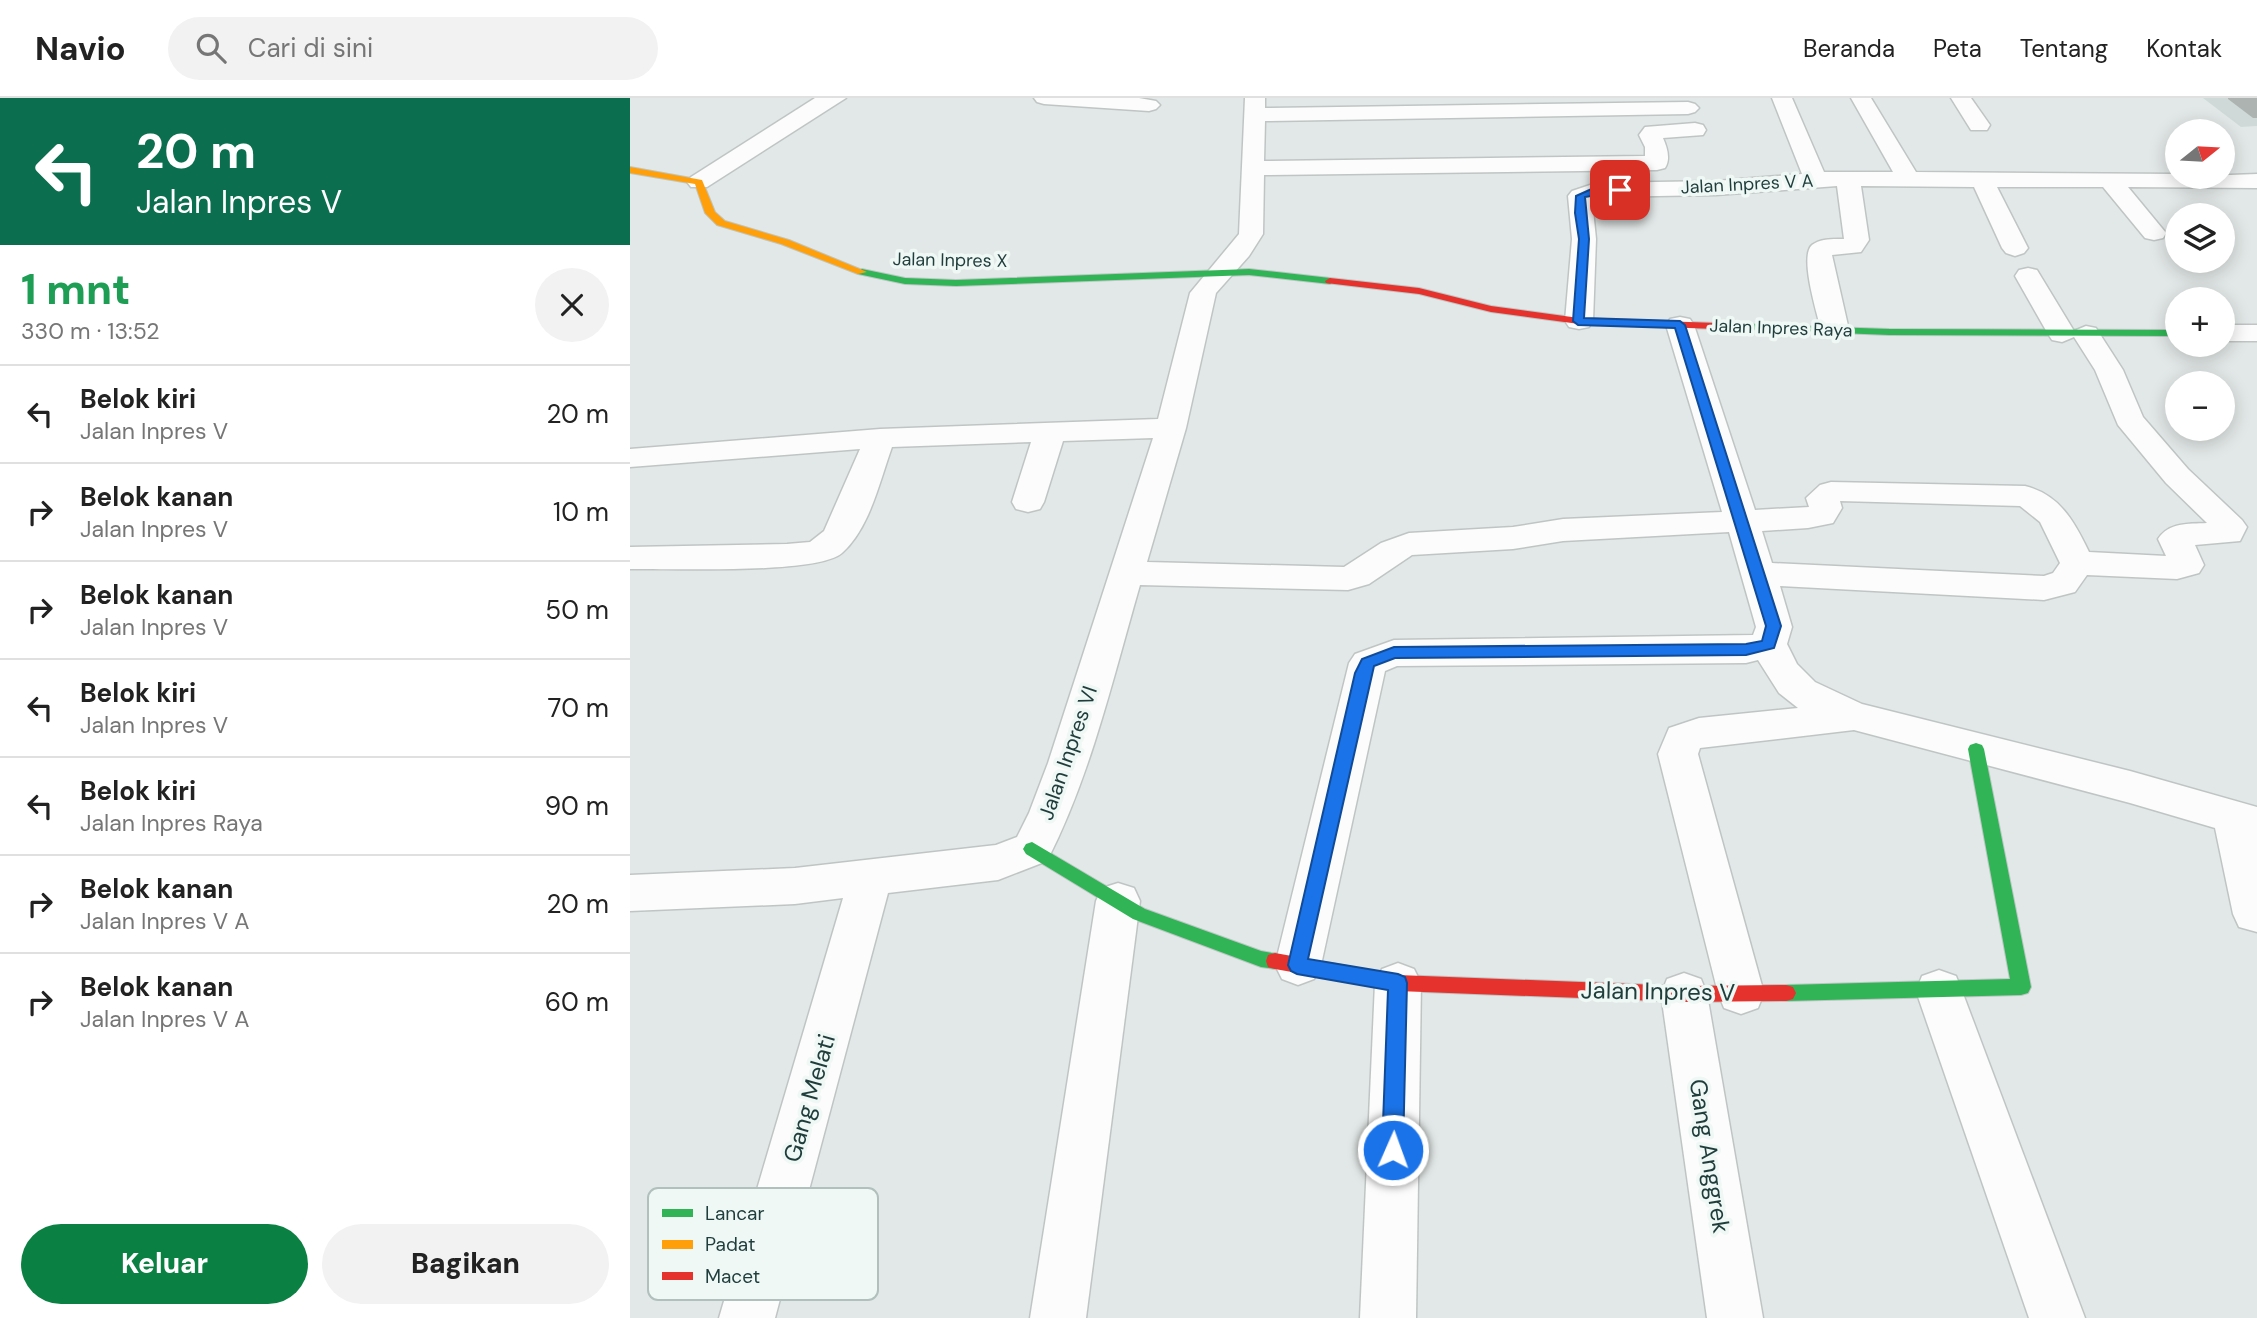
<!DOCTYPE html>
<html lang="id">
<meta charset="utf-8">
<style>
body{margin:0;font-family:"DM Sans",sans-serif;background:#f2f2f2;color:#222;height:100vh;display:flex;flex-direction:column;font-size:26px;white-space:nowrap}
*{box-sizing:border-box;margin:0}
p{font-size:23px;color:#767676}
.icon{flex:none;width:38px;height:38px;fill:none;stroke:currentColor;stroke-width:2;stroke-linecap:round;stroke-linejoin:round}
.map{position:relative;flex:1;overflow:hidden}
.sheet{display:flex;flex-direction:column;background:#fff;width:630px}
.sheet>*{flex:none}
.hud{background:#0b6e4f;color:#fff;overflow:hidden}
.needle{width:46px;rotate:72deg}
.tools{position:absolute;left:1535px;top:21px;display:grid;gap:14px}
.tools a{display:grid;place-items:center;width:70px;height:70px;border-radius:50%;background:#fff;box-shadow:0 4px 18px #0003;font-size:35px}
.pin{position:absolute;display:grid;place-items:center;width:60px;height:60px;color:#fff;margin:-30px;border-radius:14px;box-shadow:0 4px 10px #0006}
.me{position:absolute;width:77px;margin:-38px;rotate:2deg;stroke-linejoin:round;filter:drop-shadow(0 0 5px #0008)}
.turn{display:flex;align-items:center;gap:24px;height:147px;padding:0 21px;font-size:32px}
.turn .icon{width:91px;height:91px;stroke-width:2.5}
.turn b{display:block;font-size:49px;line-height:60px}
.round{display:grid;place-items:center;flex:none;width:74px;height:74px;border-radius:37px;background:#f2f2f2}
.overview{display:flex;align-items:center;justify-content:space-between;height:119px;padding:0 21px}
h1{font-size:42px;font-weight:800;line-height:52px;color:#1e9e55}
.button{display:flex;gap:14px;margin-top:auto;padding:14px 21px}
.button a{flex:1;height:80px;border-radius:42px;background:#0b8043;color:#fff;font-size:28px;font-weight:800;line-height:80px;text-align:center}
.button a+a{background:#f2f2f2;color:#222}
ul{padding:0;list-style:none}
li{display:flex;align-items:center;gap:21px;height:98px;padding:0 21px;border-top:2px solid #e0e0e0}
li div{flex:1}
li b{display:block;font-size:26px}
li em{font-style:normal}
header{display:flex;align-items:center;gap:42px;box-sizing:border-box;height:98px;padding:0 35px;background:#fff;border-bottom:2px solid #e0e0e0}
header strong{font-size:33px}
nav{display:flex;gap:38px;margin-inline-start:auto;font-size:24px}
.search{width:490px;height:63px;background:#f2f2f2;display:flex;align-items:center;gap:18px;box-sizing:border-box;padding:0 24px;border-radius:38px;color:#767676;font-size:26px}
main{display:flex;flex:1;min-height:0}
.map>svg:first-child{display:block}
.built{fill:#cfdad8}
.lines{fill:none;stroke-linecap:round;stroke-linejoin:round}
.street-casing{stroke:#bfc5c4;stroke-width:3}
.fast-casing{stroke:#bdc6c5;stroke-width:2}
.slow-casing{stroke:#bdc6c5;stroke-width:2}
.jam-casing{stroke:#bdc6c5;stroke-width:2}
.street{fill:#fbfcfb;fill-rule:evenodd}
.fast{fill:#30b455;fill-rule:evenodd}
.slow{fill:#ff9f0a;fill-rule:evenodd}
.jam{fill:#e5322d;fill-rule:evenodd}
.wall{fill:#adb3b1}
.route{fill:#1a73e8;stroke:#114b97;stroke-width:2}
.labels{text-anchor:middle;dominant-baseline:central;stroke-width:7;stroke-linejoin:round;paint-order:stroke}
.far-street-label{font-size:18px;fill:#1e3d3b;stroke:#eff8f5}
.street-label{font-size:21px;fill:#1e3d3b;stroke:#eff8f5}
.near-street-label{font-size:24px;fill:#1e3d3b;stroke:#eff8f5}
.key{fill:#eff8f5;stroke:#b0c0bd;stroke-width:2}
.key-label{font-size:19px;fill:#1e3d3b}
</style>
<header>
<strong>Navio</strong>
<div class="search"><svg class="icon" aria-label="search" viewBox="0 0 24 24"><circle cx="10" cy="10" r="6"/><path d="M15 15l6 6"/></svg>Cari di sini</div>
<nav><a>Beranda</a><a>Peta</a><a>Tentang</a><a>Kontak</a></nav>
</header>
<main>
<section class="sheet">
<div class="hud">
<div class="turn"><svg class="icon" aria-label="left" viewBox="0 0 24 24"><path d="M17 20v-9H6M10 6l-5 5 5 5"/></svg><div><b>20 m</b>Jalan Inpres V</div></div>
</div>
<div class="overview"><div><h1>1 mnt</h1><p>330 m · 13:52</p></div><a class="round"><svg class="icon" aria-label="close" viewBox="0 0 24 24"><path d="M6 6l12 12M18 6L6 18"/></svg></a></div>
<ul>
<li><svg class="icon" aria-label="left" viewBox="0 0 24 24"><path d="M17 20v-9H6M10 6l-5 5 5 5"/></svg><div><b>Belok kiri</b><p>Jalan Inpres V</p></div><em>20 m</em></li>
<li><svg class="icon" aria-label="right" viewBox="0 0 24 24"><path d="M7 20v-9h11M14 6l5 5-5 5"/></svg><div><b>Belok kanan</b><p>Jalan Inpres V</p></div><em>10 m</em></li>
<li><svg class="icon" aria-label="right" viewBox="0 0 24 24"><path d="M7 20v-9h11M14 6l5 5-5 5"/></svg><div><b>Belok kanan</b><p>Jalan Inpres V</p></div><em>50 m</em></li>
<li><svg class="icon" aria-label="left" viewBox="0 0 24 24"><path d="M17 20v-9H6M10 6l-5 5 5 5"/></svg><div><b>Belok kiri</b><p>Jalan Inpres V</p></div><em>70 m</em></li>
<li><svg class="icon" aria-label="left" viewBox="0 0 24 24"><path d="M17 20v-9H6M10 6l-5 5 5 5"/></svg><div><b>Belok kiri</b><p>Jalan Inpres Raya</p></div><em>90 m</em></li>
<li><svg class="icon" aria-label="right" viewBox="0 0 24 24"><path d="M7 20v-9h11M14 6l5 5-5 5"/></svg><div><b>Belok kanan</b><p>Jalan Inpres V A</p></div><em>20 m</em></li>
<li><svg class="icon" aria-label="right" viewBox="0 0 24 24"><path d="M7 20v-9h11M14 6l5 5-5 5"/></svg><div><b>Belok kanan</b><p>Jalan Inpres V A</p></div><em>60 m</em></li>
</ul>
<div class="button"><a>Keluar</a><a>Bagikan</a></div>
</section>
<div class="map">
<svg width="1627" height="1220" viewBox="0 0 1627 1220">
<rect width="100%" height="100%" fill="#e2e8e7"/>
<path class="built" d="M1573,0H1627V28L1611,29Z"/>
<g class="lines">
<defs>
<g id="street">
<path d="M185,0H216L77,89H61L57,84L61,79Z"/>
<path d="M404,0H509L526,3L530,7L526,11L519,13L414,6L407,4Z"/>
<path d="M615,0H635V10L1058,4L1065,6L1069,10L1065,14L1058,16L635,23L634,63L1015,58V49L1009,37L1015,29L1065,25L1073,27L1076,32L1073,37L1033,40C1037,49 1041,61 1035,70L1027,72L634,77L633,136L619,158L586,195L556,330L517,464L714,469L751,445L779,435L883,429L933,421L1092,414L1036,227L1040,221L1050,219L1060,221L1064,227L1125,412L1179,409L1176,400L1190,387L1201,384L1395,388C1430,397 1444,423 1459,454L1536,458L1528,441C1539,424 1558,426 1577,425L1536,385L1488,327L1465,272L1444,239L1432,244L1422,242L1418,236L1385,178L1389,172L1398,170L1407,172L1444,233L1456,228L1466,230L1493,272L1513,319L1558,371L1612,422L1617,429L1610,443L1565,447L1574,467L1569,475L1547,481L1457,477L1445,494L1414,502L1150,488L1162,529L1157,546L1167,566L1185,584L1232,606L1500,673L1627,709V834L1609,829L1603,816L1585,730L1500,705L1224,632L1070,650L1068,656L1134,895L1128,910L1111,916L1094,910L1088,895L1028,656L1039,630L1069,620L1168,610L1149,595L1128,562L1116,565L767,568L755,573L691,867L684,881L668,887L652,881L645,867L719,565L725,556L764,542L1123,537L1126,529L1099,434L933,443L883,451L782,457L739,486L718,492L510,487C483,580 461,677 417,763L368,782L258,795L145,1220H89L213,800L165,806L0,813V777L165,770L366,747L387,739L399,715L418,665L523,340L433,343L414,404L410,411L398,414L386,411L382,404L401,344L262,349C250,382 240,430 212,455C187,477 39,470 0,471V449L157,446L180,444L194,433L230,351L0,369V351L250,331L528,321L560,195L609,136ZM1210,403L1390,408L1410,424L1430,465L1423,475L1414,478L1142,465L1132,433L1178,430L1203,425L1212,410Z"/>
<path d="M1142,0H1162L1194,74H1263L1221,0H1241L1286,74L1547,76V79L1627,76V90L1498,89L1536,135L1533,140L1524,142L1515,140L1473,89H1367L1398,150L1394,155L1385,158L1376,155L1372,150L1344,89L1231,88L1239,142L1231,154L1202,157L1219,232L1215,238L1205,240L1195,238L1191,232C1187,215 1169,158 1182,147C1191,140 1204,141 1214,141L1207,88L1086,97L969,99L962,102L966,141L963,223L959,229L949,231L939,229L935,223L942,141L938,98L942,93L966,85L1086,83L1172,76Z"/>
<path d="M1321,0H1341L1360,27L1357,32H1341Z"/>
<rect x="1592" y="227" width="35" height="16"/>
<path d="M488,785L504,790L510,803L456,1220H400L466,803L472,790Z"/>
<path d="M768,865L784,871L791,885L786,1220H730L745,885L752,871Z"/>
<path d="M1309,872L1326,878L1332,893L1455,1220H1399L1286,893L1292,878Z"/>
<path d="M1054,875L1071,881L1077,896L1133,1220H1077L1031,896L1037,881Z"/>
</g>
<g id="fast">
<path d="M232,171L275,180L326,182L619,171L700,180L705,183L700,186L619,177L326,188L275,186L228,176L227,174Z"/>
<path d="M1114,226L1259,231L1547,232V238L1259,237L1110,231V227Z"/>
<path d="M1346,645L1352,647L1354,651L1401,889L1398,895L1391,897L1156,903L1149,901L1146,895L1149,889L1156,887L1380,881L1338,651L1340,647Z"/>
<path d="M402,744L515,811L631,853L652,857L654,863L652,869L645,871L631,869L503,821L396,756L393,751L396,746Z"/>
</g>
<path id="slow" d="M0,69L72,82L85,114L95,123L159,142L237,174L228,176L151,146L87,127L75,115L65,86L0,75Z"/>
<g id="jam">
<path d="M700,180L789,190L861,208L949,220L1114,226L1120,229L1114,232L949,226L861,214L789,196L696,185L695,183Z"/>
<path d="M645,855L768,877L1054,888L1156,887L1163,889L1166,895L1163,901L1156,903L1054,904L768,893L645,871L638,869L636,863L638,857Z"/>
</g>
</defs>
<use href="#street" class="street-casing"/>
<use href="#fast" class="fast-casing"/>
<use href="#slow" class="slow-casing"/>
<use href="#jam" class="jam-casing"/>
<use href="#street" class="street"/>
<use href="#fast" class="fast"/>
<use href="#slow" class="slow"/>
<use href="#jam" class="jam"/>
</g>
<path class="wall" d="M1598,0H1627V20H1623L1598,1Z"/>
<path class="route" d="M966,89H990L995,92L955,99L959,141L954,220L1050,223L1055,227L1151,528L1144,550L1116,557L765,560L744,568L678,861L768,876L775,879L777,885L773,1052L770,1060L763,1063L755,1060L752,1052L758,892L667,876L661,873L658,867L725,575L732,561L764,549L1116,546L1132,543L1136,528L1045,230L948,227L943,223L949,141L945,115L946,98Z"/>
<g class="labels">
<g class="far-street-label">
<text transform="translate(1117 86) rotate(-3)">Jalan Inpres V A</text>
<text transform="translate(320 162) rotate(1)">Jalan Inpres X</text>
<text transform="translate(1151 230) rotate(2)">Jalan Inpres Raya</text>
</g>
<g class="street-label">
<text transform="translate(438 655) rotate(-71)">Jalan Inpres VI</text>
</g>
<g class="near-street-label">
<text transform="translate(1028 893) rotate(1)">Jalan Inpres V</text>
<text transform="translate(179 1000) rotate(-74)">Gang Melati</text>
<text transform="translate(1080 1058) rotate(81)">Gang Anggrek</text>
</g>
</g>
<rect x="18" y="1090" width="230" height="112" rx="10" class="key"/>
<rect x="32" y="1111" width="31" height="8" fill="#30b455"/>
<rect x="32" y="1142" width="31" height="9" fill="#ff9f0a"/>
<rect x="32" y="1174" width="31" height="8" fill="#e5322d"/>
<g class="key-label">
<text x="75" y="1122">Lancar</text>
<text x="75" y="1153">Padat</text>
<text x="75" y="1185">Macet</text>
</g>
</svg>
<div class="tools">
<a><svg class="needle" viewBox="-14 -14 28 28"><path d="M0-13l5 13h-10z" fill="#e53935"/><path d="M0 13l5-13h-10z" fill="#767676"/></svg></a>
<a><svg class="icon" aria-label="layers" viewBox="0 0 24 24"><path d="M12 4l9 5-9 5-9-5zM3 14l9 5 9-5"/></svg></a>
<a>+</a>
<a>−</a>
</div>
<div class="pin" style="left:990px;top:92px;background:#d93025"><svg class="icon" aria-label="arrive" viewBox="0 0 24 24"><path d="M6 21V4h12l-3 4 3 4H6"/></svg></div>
<svg class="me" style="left:763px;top:1052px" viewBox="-20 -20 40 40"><circle r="17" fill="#1a73e8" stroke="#fff" stroke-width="3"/><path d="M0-11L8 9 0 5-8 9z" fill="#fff"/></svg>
</div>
</main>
